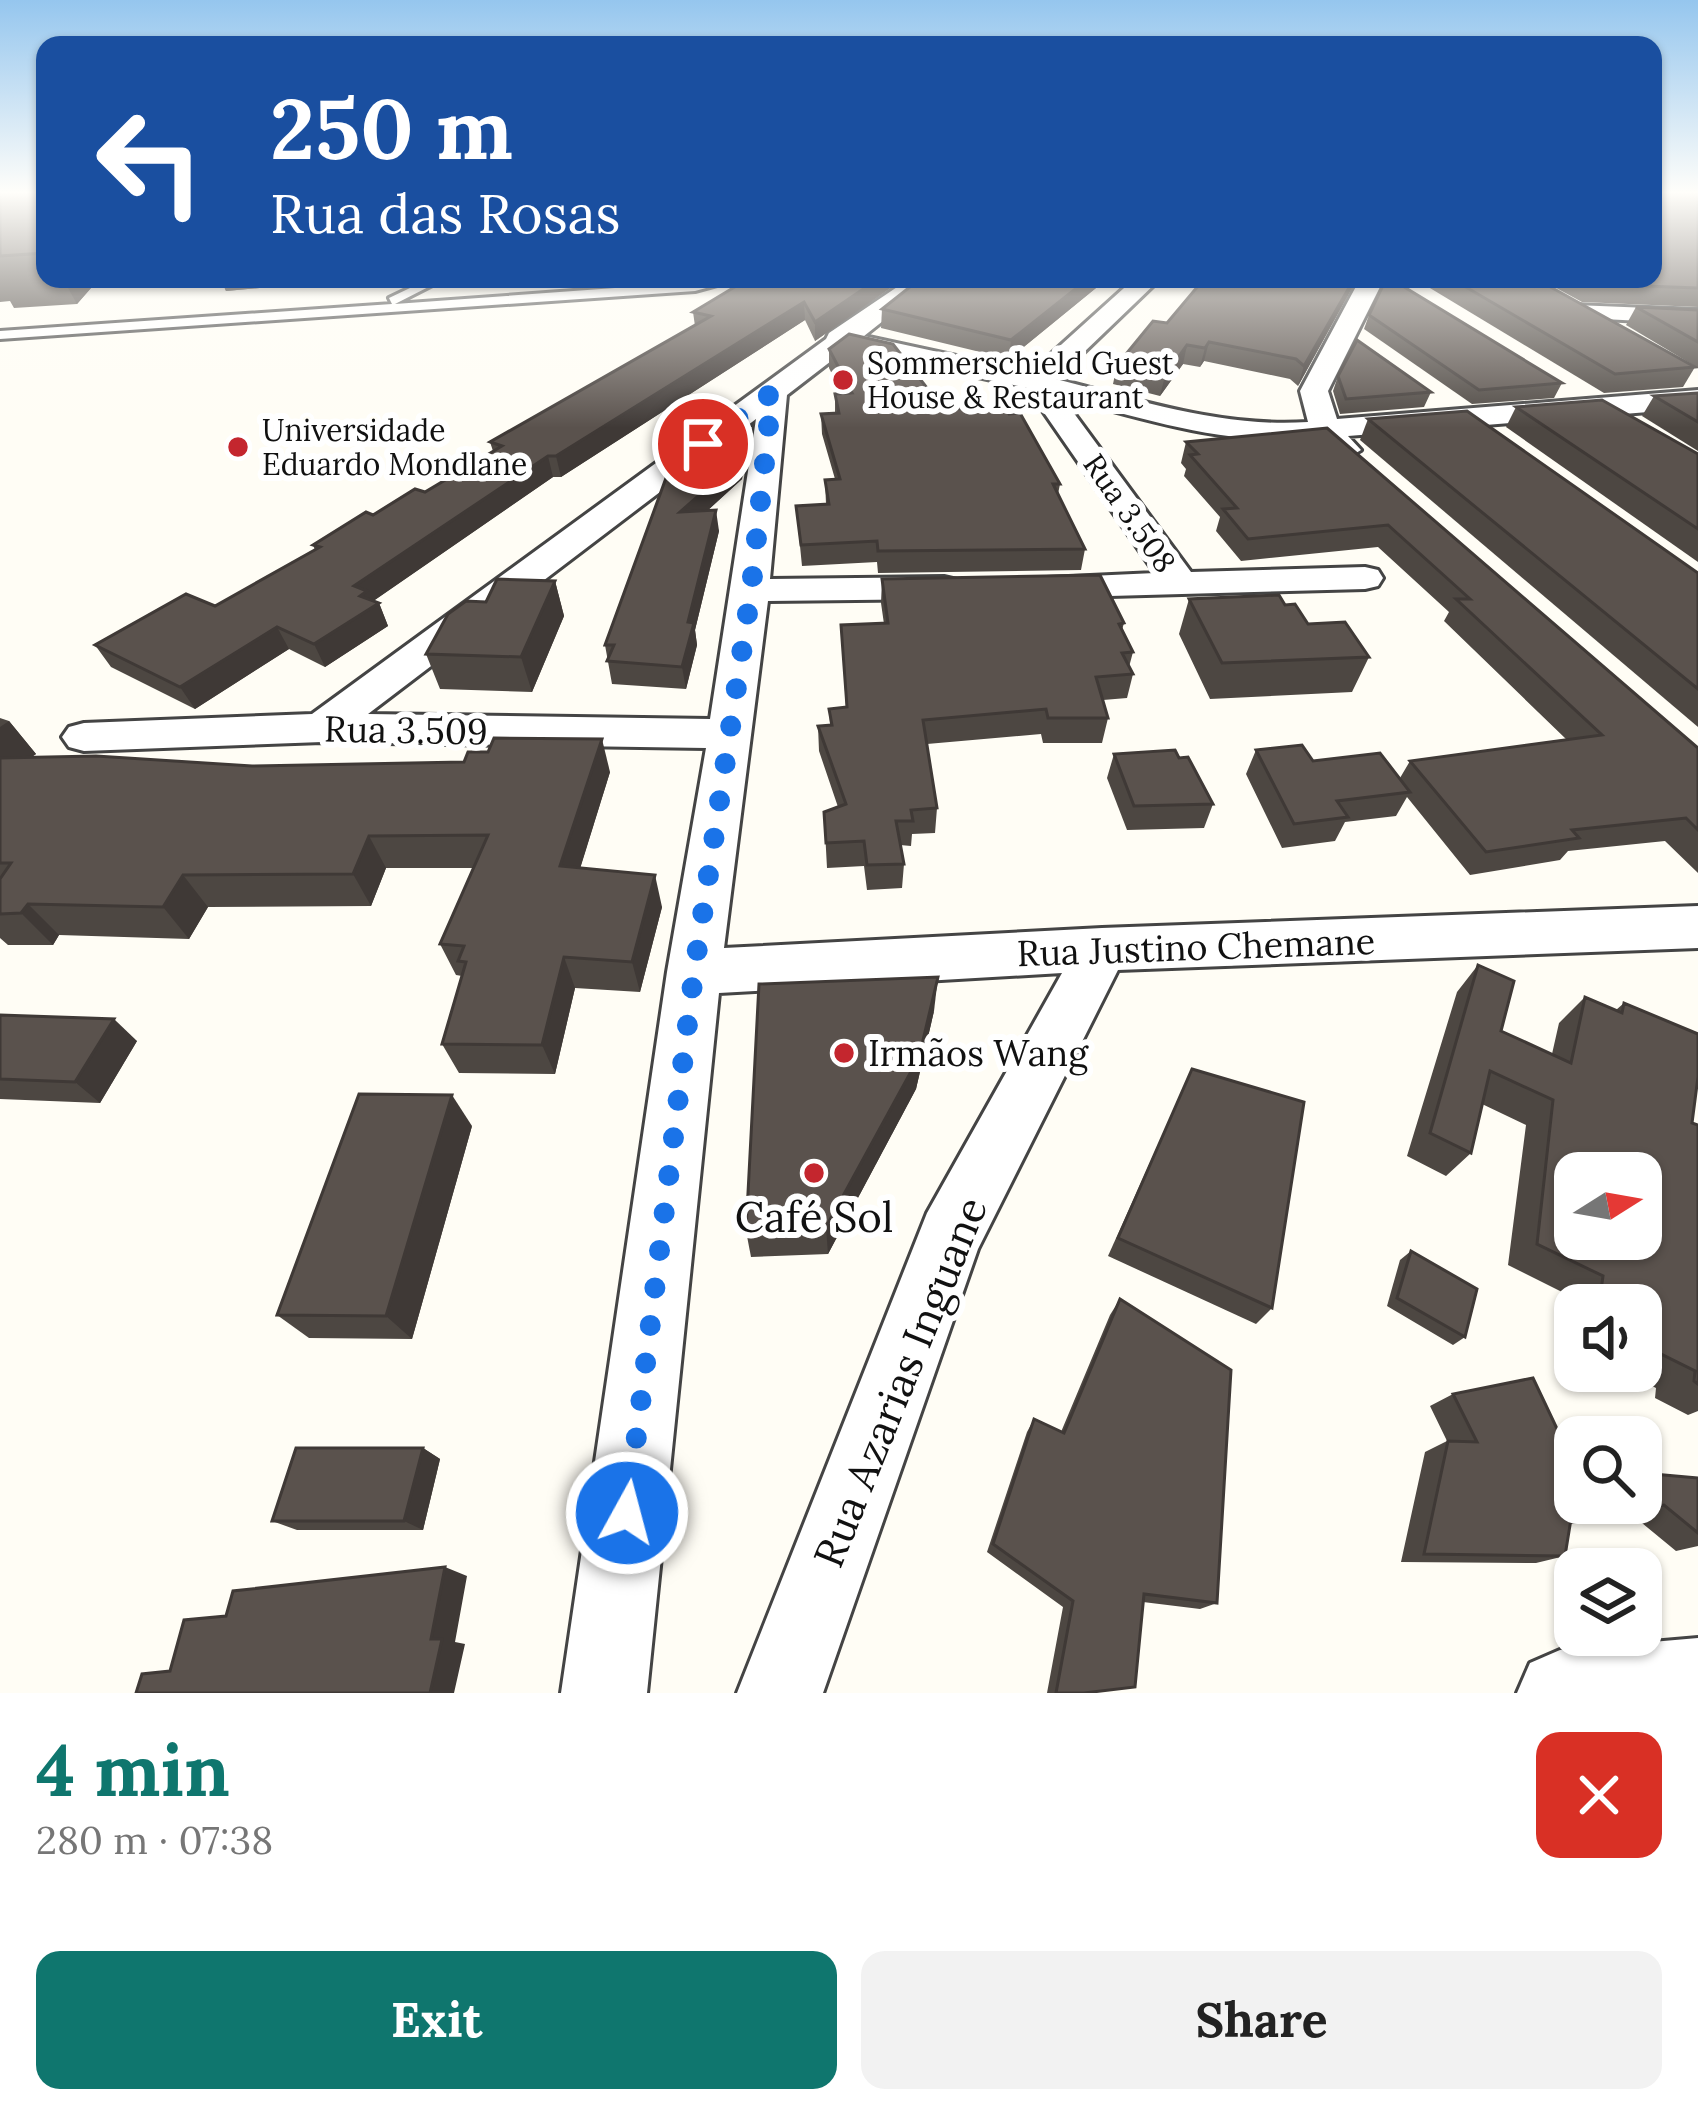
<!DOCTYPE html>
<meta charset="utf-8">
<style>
body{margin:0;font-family:Lora,serif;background:#f2f2f2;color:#222;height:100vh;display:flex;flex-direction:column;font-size:45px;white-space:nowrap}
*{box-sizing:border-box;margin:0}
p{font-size:39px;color:#767676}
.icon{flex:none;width:66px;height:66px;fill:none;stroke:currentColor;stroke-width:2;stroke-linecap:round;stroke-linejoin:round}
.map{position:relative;height:1693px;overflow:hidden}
.sheet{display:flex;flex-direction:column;background:#fff;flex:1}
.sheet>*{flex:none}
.guide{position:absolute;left:36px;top:36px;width:1626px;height:252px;border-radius:24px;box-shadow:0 3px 9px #0004;background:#1a4fa0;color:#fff;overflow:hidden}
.needle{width:78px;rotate:79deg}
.fabs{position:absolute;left:1554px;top:1152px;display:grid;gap:24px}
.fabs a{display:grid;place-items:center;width:108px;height:108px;border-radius:24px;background:#fff;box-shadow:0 3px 9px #0004;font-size:60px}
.pin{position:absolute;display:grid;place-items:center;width:102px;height:102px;color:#fff;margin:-51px;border:6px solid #fff;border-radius:50%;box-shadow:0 3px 12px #0007}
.me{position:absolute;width:132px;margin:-66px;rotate:7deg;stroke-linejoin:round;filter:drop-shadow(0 0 9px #0008)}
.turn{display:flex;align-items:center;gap:42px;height:252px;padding:0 36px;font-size:54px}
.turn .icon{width:156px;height:156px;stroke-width:2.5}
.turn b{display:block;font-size:84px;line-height:102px}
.round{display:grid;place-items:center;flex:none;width:126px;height:126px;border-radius:24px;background:#f2f2f2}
.overview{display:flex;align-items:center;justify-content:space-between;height:204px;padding:0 36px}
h1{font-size:72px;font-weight:700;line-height:90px;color:#0f766e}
.action{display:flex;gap:24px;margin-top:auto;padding:24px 36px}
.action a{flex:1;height:138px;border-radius:24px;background:#0f766e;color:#fff;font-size:48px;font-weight:700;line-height:138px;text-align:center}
.action a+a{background:#f2f2f2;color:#222}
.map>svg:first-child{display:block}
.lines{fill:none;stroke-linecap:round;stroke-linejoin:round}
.lane-casing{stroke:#444;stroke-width:6}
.street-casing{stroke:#444;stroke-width:6}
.lane{fill:#fff;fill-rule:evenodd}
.street{fill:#fff;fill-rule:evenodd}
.wall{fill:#4d4742}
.shaded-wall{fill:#3f3936}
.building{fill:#5a524d;stroke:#3f3936;stroke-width:3;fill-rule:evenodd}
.route{stroke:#1a73e8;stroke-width:21;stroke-dasharray:0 37.8}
.poi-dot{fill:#c4262e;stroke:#fff;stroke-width:4.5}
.labels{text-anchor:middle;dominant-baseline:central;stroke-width:12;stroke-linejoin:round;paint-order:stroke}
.far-poi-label{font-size:30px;fill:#111;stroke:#fff;text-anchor:start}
.far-street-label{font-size:30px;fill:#111;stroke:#fff}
.street-label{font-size:36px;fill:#111;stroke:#fff}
.poi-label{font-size:36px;fill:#111;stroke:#fff;text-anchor:start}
.near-poi-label{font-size:42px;fill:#111;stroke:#fff}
.near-street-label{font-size:42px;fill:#111;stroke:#fff}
</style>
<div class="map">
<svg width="1698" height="1693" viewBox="0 0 1698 1693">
<rect width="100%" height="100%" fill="#fffdf5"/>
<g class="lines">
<defs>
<path id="lane" d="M429,279H444L395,304L739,279L695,291L0,339V331L392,304L389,298Z"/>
<g id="street">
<path d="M909,279H936L864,336L1031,372L1134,279H1160L1056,379C1139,400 1222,428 1308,422L1300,391L1360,279H1384L1328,391L1337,419L1698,390V408L1348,436L1361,450L1346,459L1335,456L1316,439C1228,446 1147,420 1062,397L1191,572L1365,567L1378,570L1383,578L1378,586L1365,589L1038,598L1025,595L1020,587L1025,579L1155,573L1027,388L848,348L787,395L770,579L944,577L957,580L962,588L957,596L944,599L768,601L724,948L1102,928L1698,906V948L1118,970L978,1249L823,1693H737L927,1213L1062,973L719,993L647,1693H561L667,972L706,748L322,742L84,751L69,747L62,737L69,727L84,723L312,714L826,339L829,333ZM756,419L710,719L368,714Z"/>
<path d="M1575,305L1698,310V324L1566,317V307Z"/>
<path d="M1698,1638V1693H1517L1530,1663L1560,1650Z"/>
</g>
</defs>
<use href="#lane" class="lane-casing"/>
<use href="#street" class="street-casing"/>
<use href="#lane" class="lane"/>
<use href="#street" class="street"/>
</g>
<g class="wall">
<path d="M0,191H45V279H358L226,291L221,280L91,288L77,304L14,308L10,301L0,302Z"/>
<path d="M1698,191V307L1582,302L1540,279H1653Z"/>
<path d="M903,279L815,341L805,320L561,477H553L373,601L379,603L388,626L325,667L289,649L195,709L111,667L95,645L215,606L315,550L313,545L425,492L493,451L490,442L695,326L693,312Z"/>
<path d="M920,279H1107L1009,359L881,328L882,309Z"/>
<path d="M1357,279L1298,386L1290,379L1204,361L1200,367L1183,364L1160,396L1113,384L1117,365L1167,323Z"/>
<path d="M1415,279H1536L1695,367L1683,387L1604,393Z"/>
<path d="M1636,307L1698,310V368L1626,325Z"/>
<path d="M1369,315L1562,383L1554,398L1472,404L1364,329Z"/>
<path d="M829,349L944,410L1060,484L1058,494L1085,549L1081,570L878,573L877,562L802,566L796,506L826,504L825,480L835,479L822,434L821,414L835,413V394H842L829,368Z"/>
<path d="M1338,376L1431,392L1424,407L1340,414L1333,391Z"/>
<path d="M1698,393V451L1642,416L1654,396Z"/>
<path d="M1516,407L1698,454V562L1506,427Z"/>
<path d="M1368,419L1698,573V727L1360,440Z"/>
<path d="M1327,428L1698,748V873L1665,841L1568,851L1560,860L1470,875L1407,797L1396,816L1345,822L1335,841L1282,848L1246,774L1256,750L1400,778L1410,761L1566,739L1444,621L1449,612L1378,547L1241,561L1216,531L1220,517L1184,476L1186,469L1181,463L1186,442Z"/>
<path d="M743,444L744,465L742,479L708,510L719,531L695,630L697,645L686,689L612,684L605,645Z"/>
<path d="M882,579L1124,623L1122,630L1133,652L1129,667L1133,674L1127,698L1103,700L1108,718L1102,743H1043L1041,734L927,744L937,808L935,833L912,834L911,846L900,845L904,864L902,888L867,890L864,866L827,868L824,812L838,807L819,751L818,726L830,725L829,709L846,708L841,625L884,624L881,603Z"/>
<path d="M555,581L564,616L532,692L440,689L426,654L486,602Z"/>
<path d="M1189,599L1285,605L1308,624L1369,657L1352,692L1210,699L1179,634Z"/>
<path d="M0,718L9,721L36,754L31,757L252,766L610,772L580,868L662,907L640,992L575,988L555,1074L459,1073L442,1044L462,976L456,975L440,944L474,868H386L371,906L208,907L189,939L59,935L53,945H8L0,938Z"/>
<path d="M1114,754L1179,758L1213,804L1204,828L1127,830L1107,778Z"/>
<path d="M1478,965L1501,1031L1552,1054L1559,1023L1585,997L1616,1010L1624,1003L1692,1123L1698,1125V1411L1688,1415L1655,1398L1656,1388L1624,1371H1641V1305H1575V1314L1568,1310L1570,1296L1508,1265L1526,1125L1482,1104L1471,1153L1446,1176L1407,1156L1457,992Z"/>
<path d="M934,1011L916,1089L828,1254L751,1257L746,1231Z"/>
<path d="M0,1015L137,1041L100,1103L0,1099Z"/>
<path d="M1192,1069L1272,1308L1256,1324L1108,1256Z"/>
<path d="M472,1126L412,1339L309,1338L277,1315Z"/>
<path d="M1411,1251L1465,1337L1453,1345L1387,1306L1400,1260Z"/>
<path d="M1120,1299L1217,1603L1200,1609L1143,1602L1088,1693H1047L1063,1607L987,1552L1027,1432L1034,1419L1061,1432L1110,1315Z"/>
<path d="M1453,1394L1575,1503L1698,1478V1546L1676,1551L1631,1514L1571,1524L1565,1556L1536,1563L1401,1562L1425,1452L1447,1441L1430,1406Z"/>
<path d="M423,1448L440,1459L423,1530H297L272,1521Z"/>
</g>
<g class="shaded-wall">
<path d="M63,279H86L91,288L77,304Z"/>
<path d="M221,279H358L226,291Z"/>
<path d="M878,279H903L815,341V322Z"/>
<path d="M1088,279H1107L1009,359L1011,340Z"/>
<path d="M1354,279H1357L1298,386L1304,366Z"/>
<path d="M804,302L805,320L561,477L556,456Z"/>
<path d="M1209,342L1204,361L1200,367L1205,348Z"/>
<path d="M1187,345L1183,364L1160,396L1165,376Z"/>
<path d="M743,444L744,465L742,479L683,533L680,512Z"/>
<path d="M548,456L553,477L372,602L379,603L388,626L325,667L314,644L354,586Z"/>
<path d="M716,510L719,531L695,630L697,645L686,689L682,667L688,622Z"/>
<path d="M555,581L564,616L532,692L521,657Z"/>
<path d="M277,627L289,649L195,709L180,687Z"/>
<path d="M9,721L36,754L0,780V727Z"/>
<path d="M602,739L610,772L571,898L560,866Z"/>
<path d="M369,836L386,868L371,906L353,874Z"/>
<path d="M183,875L208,907L189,939L163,907Z"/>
<path d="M655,875L662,907L640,992L632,962Z"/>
<path d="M28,904L59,935L53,945L21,913Z"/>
<path d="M564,957L575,988L555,1074L542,1045Z"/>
<path d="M938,977L934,1011L916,1089L828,1254L826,1227Z"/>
<path d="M114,1019L137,1041L100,1103L75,1082Z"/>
<path d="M452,1095L472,1126L412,1339L386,1316Z"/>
<path d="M423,1448L440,1459L423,1530L404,1521Z"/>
<path d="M445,1567L467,1576L455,1642L465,1644L454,1693H430L431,1639Z"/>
</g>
<g class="building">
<path d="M0,191H45V253L0,256Z"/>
<path d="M1653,191H1698V288L1591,284L1583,279H1653Z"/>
<path d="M748,279H878L815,322L804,302L556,456H548L354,586L367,591L360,596L379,603L314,644L277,627L180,687L95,645L186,594L215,606L320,547L313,545L366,512L373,515L415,489L425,492L502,446L490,442L711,316L693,312Z"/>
<path d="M920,279H1088L1011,340L882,309Z"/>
<path d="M1204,279H1354L1304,366L1296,359L1209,342L1205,348L1187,345L1165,376L1117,365L1153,321L1167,323Z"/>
<path d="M1386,279H1391L1562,383L1479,390L1369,315Z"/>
<path d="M1452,279H1536L1695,367L1615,374Z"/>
<path d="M1636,307L1698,310V342Z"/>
<path d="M849,334L893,344L944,410L1003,405L1009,414L1020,413L1060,484H1053L1085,549L878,551L877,541L801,545L796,506L829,504L825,480L840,479L821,414L839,413L835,394L852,393L829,349Z"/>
<path d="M1357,340L1431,392L1346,399L1338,376Z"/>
<path d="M1698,393V422L1654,396Z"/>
<path d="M1602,400L1698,454V529L1516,407Z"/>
<path d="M1467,411L1698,573V689L1368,419Z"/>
<path d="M1327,428L1698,748V830L1686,818L1572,830L1579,838L1486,852L1410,761L1602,735L1456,599H1470L1388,525L1248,539L1223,509L1237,508L1190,455L1198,454L1186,442Z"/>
<path d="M743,444L740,459L680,512L716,510L688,622L694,623L682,667L607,661L614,645H605L670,467L680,465L702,447Z"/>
<path d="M1100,575L1124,623L1119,624L1133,652L1122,653L1133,674L1096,677L1108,718H1048L1046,709L923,720L937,808L911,810L913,821H896L904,864L867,865L864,841L826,843L824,812L846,804L818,726L832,725L829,709L847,707L841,625L888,623L882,579Z"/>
<path d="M497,579L555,581L521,657L426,654L448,614L466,601L486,602Z"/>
<path d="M1279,595L1285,605L1295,604L1308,624L1345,622L1369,657L1222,663L1189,599Z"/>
<path d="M494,738L602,739L560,866L655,875L632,962L564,957L542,1045L442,1044L466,962L458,961L464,946L440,944L488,835L369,836L353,874L183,875L163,907L28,904L21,913L0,914V879L11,863H0V758L96,756L252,766L464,762L468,752H488Z"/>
<path d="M1302,745L1313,761L1380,753L1410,792L1337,801L1348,817L1294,824L1256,750Z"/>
<path d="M1175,750L1179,758L1188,757L1213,804L1134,806L1114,754Z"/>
<path d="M1478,965L1514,981L1501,1031L1571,1063L1585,997L1622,1013L1624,1003L1698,1034V1077L1692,1123L1698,1125V1384L1694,1381L1695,1371L1641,1344L1644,1313L1641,1311V1305H1629L1601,1291L1603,1276L1537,1244L1553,1100L1490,1071L1471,1153L1430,1133ZM1575,1173H1641V1239H1575Z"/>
<path d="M938,977L919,1057L826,1227L746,1231L759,984Z"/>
<path d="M0,1015L114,1019L75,1082L0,1079Z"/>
<path d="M1192,1069L1304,1102L1272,1308L1118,1238Z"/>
<path d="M359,1094L452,1095L386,1316L277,1315Z"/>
<path d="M1411,1251L1477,1289L1465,1337L1397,1298Z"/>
<path d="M1120,1299L1231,1370L1217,1603L1144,1594L1135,1687L1084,1693H1056L1073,1601L993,1544L1034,1419L1064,1433Z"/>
<path d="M1533,1378L1568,1452L1575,1454V1503H1641V1473L1698,1478V1533L1664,1505L1571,1519L1565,1556L1424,1554L1448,1441L1477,1442L1453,1394Z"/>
<path d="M296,1448H423L404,1521H272Z"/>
<path d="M445,1567L431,1639H442L430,1693H136L142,1674L170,1671L184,1620L226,1616L233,1591Z"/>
</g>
<linearGradient id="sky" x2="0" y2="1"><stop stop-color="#95c6ee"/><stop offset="0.45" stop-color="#fffefa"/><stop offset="1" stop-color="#fffefa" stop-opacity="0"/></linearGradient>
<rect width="1698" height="428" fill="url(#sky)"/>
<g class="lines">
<path class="route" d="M627,1513L694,972L751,590L772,393L703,444"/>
</g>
<g class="poi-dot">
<circle cx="843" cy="380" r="12"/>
<circle cx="238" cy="447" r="12"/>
<circle cx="844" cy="1053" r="12"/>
<circle cx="814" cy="1173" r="12"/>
</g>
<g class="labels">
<g class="far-poi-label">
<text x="867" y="363">Sommerschield Guest<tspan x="867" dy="34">House &amp; Restaurant</tspan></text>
<text x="262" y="430">Universidade<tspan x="262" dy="34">Eduardo Mondlane</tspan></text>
</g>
<g class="far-street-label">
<text transform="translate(1130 513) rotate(55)">Rua 3.508</text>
</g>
<g class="street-label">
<text transform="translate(406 730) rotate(1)">Rua 3.509</text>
<text transform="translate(1196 947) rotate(-2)">Rua Justino Chemane</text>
</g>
<g class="poi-label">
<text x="868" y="1053">Irmãos Wang</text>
</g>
<g class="near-poi-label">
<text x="814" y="1217">Café Sol</text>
</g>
<g class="near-street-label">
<text transform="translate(900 1382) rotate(-68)">Rua Azarias Inguane</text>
</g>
</g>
</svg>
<div class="fabs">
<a><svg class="needle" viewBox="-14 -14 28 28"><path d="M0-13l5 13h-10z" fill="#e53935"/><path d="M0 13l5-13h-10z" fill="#767676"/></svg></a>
<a><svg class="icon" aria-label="sound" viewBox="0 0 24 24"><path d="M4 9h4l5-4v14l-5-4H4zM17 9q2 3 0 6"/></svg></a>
<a><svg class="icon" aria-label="search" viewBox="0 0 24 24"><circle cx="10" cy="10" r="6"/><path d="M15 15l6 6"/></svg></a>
<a><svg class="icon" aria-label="layers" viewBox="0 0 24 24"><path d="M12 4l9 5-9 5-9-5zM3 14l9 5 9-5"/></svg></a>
</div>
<div class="pin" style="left:703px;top:444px;background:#d93025"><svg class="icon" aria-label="arrive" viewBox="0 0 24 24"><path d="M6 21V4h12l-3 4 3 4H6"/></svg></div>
<svg class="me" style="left:627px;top:1513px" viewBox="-20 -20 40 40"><circle r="17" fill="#1a73e8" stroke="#fff" stroke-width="3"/><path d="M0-11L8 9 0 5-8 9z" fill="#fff"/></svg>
<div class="guide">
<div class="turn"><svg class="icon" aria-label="left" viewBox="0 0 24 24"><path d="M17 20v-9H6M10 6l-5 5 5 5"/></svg><div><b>250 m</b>Rua das Rosas</div></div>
</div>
</div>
<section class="sheet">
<div class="overview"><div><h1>4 min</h1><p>280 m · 07:38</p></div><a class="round" style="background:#d93025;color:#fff"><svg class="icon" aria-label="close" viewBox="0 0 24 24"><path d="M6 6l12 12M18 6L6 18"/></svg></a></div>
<div class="action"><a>Exit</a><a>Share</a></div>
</section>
